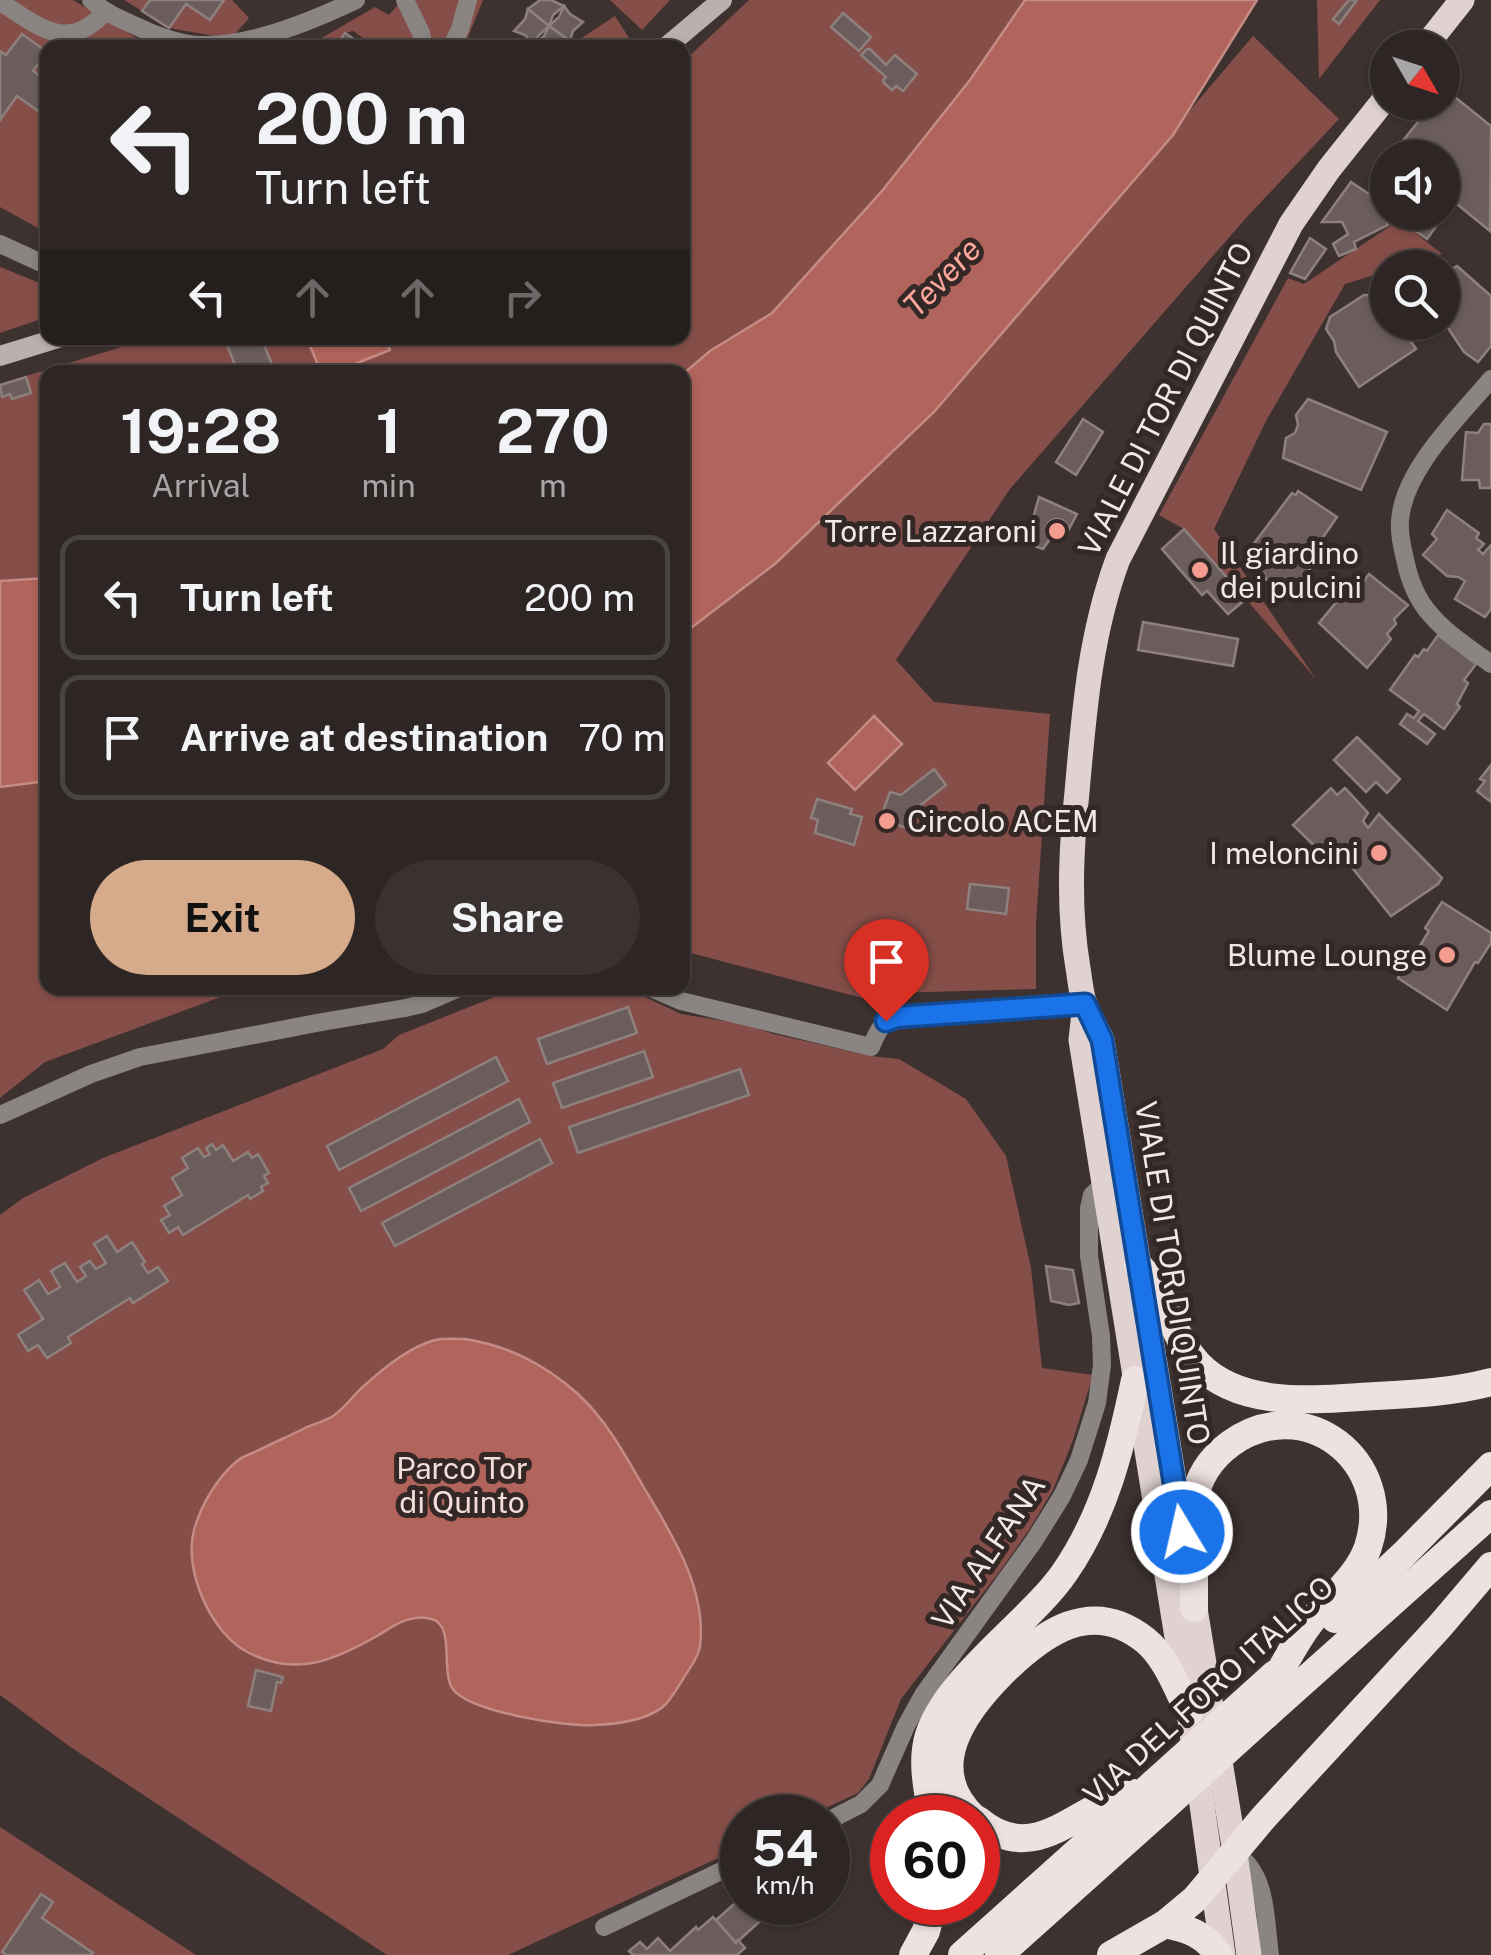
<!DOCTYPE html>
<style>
body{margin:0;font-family:"Public Sans",sans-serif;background:#3a3231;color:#f1f3f6;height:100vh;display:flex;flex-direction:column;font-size:38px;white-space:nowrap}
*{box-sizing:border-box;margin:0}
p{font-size:32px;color:#a7a5a6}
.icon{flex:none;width:55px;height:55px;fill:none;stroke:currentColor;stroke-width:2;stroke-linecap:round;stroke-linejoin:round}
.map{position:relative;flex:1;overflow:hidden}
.sheet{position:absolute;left:40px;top:365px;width:650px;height:630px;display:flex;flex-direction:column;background:#2e2624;border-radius:20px;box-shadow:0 2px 8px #0004,0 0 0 2px #494341}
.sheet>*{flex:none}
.top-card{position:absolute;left:40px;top:40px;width:650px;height:305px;border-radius:20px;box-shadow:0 2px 8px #0004,0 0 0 2px #494341;background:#2e2624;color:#f1f3f6;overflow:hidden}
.needle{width:65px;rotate:129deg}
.buttons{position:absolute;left:1370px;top:30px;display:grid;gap:20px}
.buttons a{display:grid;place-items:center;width:90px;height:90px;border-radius:50%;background:#2e2624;box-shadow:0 2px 8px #0004,0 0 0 2px #494341;font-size:50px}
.speed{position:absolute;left:720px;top:1795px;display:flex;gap:20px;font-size:50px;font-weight:700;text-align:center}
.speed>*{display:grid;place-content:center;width:130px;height:130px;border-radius:50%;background:#2e2624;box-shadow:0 2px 8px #0004,0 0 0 2px #494341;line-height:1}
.speed small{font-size:25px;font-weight:400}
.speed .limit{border:15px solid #d22;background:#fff;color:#111}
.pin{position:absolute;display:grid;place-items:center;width:85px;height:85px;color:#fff;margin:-102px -42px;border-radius:50% 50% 50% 0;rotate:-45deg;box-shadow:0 0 10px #0007}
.pin .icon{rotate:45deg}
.me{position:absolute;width:110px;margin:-55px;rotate:351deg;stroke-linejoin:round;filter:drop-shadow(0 0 8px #0008)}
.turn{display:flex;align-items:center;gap:35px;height:210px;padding:0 50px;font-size:45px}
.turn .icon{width:130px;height:130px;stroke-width:2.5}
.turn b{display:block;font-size:70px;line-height:85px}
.lanes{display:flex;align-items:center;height:95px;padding:0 50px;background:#0003;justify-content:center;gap:50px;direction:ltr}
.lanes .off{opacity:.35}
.eta{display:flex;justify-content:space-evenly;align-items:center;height:170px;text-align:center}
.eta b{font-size:60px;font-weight:700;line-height:70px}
.button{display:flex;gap:20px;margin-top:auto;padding:20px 50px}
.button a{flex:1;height:115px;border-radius:60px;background:#d6ab8b;color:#111;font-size:40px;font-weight:700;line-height:115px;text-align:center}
.button a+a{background:#3a3231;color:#f1f3f6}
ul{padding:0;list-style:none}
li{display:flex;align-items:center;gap:30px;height:125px;margin:0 20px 15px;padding:0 30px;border:5px solid #494341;border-radius:20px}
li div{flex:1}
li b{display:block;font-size:38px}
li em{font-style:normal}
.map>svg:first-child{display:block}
.green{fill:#864e48}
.water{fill:#b0645b;stroke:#c48c85;stroke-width:2.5}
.building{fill:#6a5d5b;stroke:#8e807e;stroke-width:2.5}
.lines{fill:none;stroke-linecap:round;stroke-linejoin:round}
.minor{stroke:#8a8483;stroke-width:18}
.secondary{stroke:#bab0af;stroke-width:20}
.primary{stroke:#dfd2d0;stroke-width:25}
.trunk{stroke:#eee2e0;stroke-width:28}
.trunk-bridge{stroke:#eee2e0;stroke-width:28}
.route-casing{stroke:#114b97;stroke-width:25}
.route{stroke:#1a73e8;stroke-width:18}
.poi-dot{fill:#f59c91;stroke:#332826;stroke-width:4}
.labels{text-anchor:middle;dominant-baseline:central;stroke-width:10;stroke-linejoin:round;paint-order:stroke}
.street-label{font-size:30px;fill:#f1e9e8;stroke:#332826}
.poi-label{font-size:30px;fill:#f1e9e8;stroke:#332826;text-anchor:end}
.park-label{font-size:30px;fill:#f3dcd9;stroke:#332826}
.water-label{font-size:32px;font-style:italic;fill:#fda79c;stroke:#332826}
</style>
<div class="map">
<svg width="1491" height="1955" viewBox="0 0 1491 1955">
<rect width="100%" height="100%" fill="#3d3230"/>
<g class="green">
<path d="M0,0H73L152,47L48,48L47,233L0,207Z"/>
<path d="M124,0H232L249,18L235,34L214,36L169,28Z"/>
<path d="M402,0H483L464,47H376L353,31L345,33L330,47L320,39L375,7L389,15Z"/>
<path d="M610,0H670L642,30Z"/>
<path d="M749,0H1025L970,80L882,191L772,313L710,351L683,374L48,372L47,578L0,581V384L151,338H682L683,62Z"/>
<path d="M1317,0H1380L1319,79Z"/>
<path d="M615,16L631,41L622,47H568Z"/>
<path d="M1253,36L1339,119L1246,218L1010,489L896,660L934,702L1050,714L1036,923V989L890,993L870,1000L683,951L682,628L934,412Z"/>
<path d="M1399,220L1442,254L1398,267L1388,268L1387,271L1345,284L1266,421L1214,529L1316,679L1184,529L1159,515L1288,278L1304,284Z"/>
<path d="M0,267L47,286V317L0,333Z"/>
<path d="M47,781L48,988H245L45,1062L0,1098V787Z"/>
<path d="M517,988H562L566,995L602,994L606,988H632L643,996L681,1014L743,1024L774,1034L871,1056L899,1059L966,1099L1006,1156L1031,1268L1042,1368L1093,1375L1073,1440L1053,1490L1029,1530L1000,1571L901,1699L869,1779L858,1793L806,1817L742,1818V1847L508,1955H387L69,1746L0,1695V1215L23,1198L103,1158L383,1049L399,1035Z"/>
<path d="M0,1827L196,1955H0Z"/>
</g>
<g class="water">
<path d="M1025,0H1257L1173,135L934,412L776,563L691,628L683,632V374L710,351L772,313L882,191L970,80Z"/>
<path d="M332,338H385L390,350L335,372H321L310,346Z"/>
<path d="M47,578V781L0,787V581Z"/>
<path d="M874,716L902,744L855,790L828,763Z"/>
<path d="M465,1339C509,1346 544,1364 578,1394C606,1420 624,1453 643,1486C671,1533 707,1588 700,1646C699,1657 689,1669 683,1679C678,1687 672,1697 666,1704C650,1720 617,1724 595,1725C566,1727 468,1712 452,1688C441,1670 455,1626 432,1619C411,1613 395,1625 377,1636C335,1660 297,1677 249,1653C212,1635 183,1571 194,1530C201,1505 217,1478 237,1461C243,1456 251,1454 257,1451C273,1443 289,1436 305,1428C314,1424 325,1421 333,1416C345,1408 354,1394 365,1385C384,1368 409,1347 435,1340C444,1338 455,1339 465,1339Z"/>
</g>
<g class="building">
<path d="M150,0H224L210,20L186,4L169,28L142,11Z"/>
<path d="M540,0H551L564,6L553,15L549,26L528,9Z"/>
<path d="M1349,0H1357L1339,24L1333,19Z"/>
<path d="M564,6L570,14L583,22L573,31L570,41L549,26L559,17Z"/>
<path d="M528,9L549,26L538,36L534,45L525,35L514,31L525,19Z"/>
<path d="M843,13L871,37L859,51L831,27Z"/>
<path d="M549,26L570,41L561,48H541L534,45L544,36Z"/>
<path d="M345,33L367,48H335Z"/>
<path d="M22,34L47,52L33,71L48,82V118L17,96L0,120V51L6,55Z"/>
<path d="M867,49H870L886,65L895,55L917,74L903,91L896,86L892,90L884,83L883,80L886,77L861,55Z"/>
<path d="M1445,89L1491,126L1490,231L1442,192V158H1389L1434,102H1442Z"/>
<path d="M1388,160V193L1371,180Z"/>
<path d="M1351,182L1378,200L1388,225L1354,242L1356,249L1339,256L1333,244L1348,234L1342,222H1322Z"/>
<path d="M1424,215L1437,225L1427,239L1414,230Z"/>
<path d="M1310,238L1326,249L1305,279L1290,273Z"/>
<path d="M1457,266L1491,296V346L1478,362L1464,352L1442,319V275Z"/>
<path d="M1364,295H1375L1382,310L1388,313V322H1398L1416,349L1359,387L1336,352L1334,341L1326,329L1330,317Z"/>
<path d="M224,338H261L275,371L238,372Z"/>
<path d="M26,377L31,393L12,399L10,394L2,397L0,385Z"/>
<path d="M1308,399L1387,432L1361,490L1283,458L1286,438L1295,433L1298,425L1296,415Z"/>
<path d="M1083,419L1103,432L1076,475L1056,462Z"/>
<path d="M1484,424H1491V488H1480L1479,480H1462L1466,432L1478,433Z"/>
<path d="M1298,491L1337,517L1308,559L1315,563L1286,598L1265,578L1264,573L1246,554L1292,493L1296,495Z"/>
<path d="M1039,497L1077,514L1068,531L1066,524L1060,520L1048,524L1046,530L1050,539L1043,549L1026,543Z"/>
<path d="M1447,510L1479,533L1476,538L1484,544L1478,550L1483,554L1491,545V609L1485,617L1455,599L1465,581L1458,577L1447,576L1423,555L1437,539L1432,534Z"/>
<circle cx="1057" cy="530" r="11"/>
<path d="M1184,529L1246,599L1228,614L1207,591L1202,595L1162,549Z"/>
<path d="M1369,574L1408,605L1394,619L1396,624L1387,634L1391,639L1367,668L1319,623L1343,594L1345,597L1354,584L1359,588Z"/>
<path d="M1143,622L1238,639L1233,666L1138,650Z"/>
<path d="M1438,635L1476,664L1464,680L1468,683L1457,704L1460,707L1444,729L1424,714L1418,721L1435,734L1427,744L1400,724L1407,714L1414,718L1419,711L1390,690L1415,655L1418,657L1424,649L1427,651Z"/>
<path d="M1357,737L1400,779L1387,793L1376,782L1366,792L1334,760Z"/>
<path d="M1491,765V802L1477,791L1485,781L1480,779Z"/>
<path d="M934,769L946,785L917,808L909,829L880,819L890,792L901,795Z"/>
<path d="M1331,788L1337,795L1345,788L1368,813L1363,821L1368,828L1379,814L1442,878L1438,884L1391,916L1337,849L1326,857L1293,825Z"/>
<path d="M817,799L852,809L850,814L862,817L854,845L815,833L818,820L811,818Z"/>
<path d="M970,884L1009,888L1006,914L967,909Z"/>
<path d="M1442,902L1491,933V943L1478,963L1475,962L1447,1010L1398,978L1415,947L1418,949L1429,931L1425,928Z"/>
<path d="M628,1007L637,1033L547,1064L538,1039Z"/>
<path d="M644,1051L653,1077L562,1108L553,1083Z"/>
<path d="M496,1057L508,1081L339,1170L327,1146Z"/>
<path d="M740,1069L749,1095L578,1153L569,1127Z"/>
<path d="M519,1099L530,1122L361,1211L349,1188Z"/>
<path d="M540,1139L552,1163L395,1246L382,1223Z"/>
<path d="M212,1144L216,1150L223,1145L233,1161L248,1152L252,1158L258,1154L269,1173L264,1176L268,1183L261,1187L263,1191L250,1199L248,1195L183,1235L178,1227L169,1233L161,1220L170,1215L164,1206L182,1195L172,1178L188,1168L182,1158L198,1148L204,1157L210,1154L206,1148Z"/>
<path d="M107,1236L117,1252L132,1242L145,1262L142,1264L148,1273L158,1267L168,1281L133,1303L130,1298L68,1337L71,1343L47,1358L38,1345L28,1351L18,1335L43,1319L24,1290L39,1280L48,1294L60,1287L51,1271L65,1263L77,1282L86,1276L80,1267L90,1261L96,1269L106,1263L94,1244Z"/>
<path d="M1046,1266L1073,1270L1079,1303L1069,1305L1051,1301Z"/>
<path d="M256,1670L283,1677L281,1683L277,1682L271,1711L248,1706Z"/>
<path d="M41,1894L53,1902L42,1918L93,1953L91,1955H7L2,1952Z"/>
<path d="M742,1897V1902H781L736,1943L716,1920Z"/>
<path d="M713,1917L736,1943L738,1940L745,1948L737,1955H633L629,1951L640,1942L647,1949L658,1938L670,1951L696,1927L698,1930Z"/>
</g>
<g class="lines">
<g class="minor">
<path d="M91,0C105,13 121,19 138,27C159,37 183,46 206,45C253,45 314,20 356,0"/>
<path d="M405,0L421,33L424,48"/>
<path d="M0,2C39,26 67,54 105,12"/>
<path d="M451,48L460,29L468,0"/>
<path d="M0,244L48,266"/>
<path d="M1491,379C1460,416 1403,470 1400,521C1399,533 1402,547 1405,559C1409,579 1417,600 1431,615C1447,634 1471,649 1491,664"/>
<path d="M651,988L681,1001L871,1047C877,1033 881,1021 897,1017L1085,1004"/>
<path d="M0,1115L91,1074L140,1057L322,1022L405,1008L422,1004L459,988"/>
<path d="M828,1821L861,1804L880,1785L906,1726L923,1695L1034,1541L1062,1496L1079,1460L1097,1403L1102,1365L1101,1336L1089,1256V1208L1092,1195L1103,1185"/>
<path d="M1235,1853C1268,1874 1265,1920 1270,1955"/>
<path d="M604,1927L742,1861"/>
</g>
<g class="secondary">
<path d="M665,48L722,0"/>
<path d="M0,356L58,338"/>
</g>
<g class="primary">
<path d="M1424,48L1462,0"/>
<path d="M1085,1004L1081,1040L1189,1712L1223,1955"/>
<path d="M1249,1955L1235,1853L1102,1040C1097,1029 1089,1017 1085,1005C1081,994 1080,980 1078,968C1068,909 1071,851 1077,792C1084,713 1090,634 1118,559L1291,224L1329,169L1388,95"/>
</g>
<g class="trunk">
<path d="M1138,1265C1168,1296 1169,1332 1198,1364C1242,1410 1319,1399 1376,1396C1415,1394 1453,1392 1491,1382"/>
<path d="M1194,1608V1501C1198,1478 1211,1458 1230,1444C1304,1390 1396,1461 1368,1547C1358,1576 1331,1597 1312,1620C1300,1635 1292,1650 1283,1666"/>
<path d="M1335,1619L1404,1554L1491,1466"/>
<path d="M1266,1715L1491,1514"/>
<path d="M932,1818C929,1795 923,1772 926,1749C933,1687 1029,1625 1065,1572C1105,1514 1121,1447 1135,1380"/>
<path d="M974,1818C921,1769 964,1711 1003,1672C1043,1633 1091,1597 1145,1640C1166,1657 1177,1688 1189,1712"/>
<path d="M978,1820C1018,1854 1050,1834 1088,1812C1103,1804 1118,1799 1133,1793"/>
<path d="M1165,1924C1189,1929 1204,1934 1219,1955"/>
<path d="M913,1955L926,1931L934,1902"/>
<path d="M962,1955L1154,1783"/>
<path d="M999,1955L1160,1811"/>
<path d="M1111,1955L1165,1924L1195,1899L1264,1817L1440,1626L1491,1566"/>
</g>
<g class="trunk-bridge">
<path d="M1154,1783L1275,1674"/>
<path d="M1160,1811L1266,1715"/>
</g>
</g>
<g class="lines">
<defs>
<path id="route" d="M886,1021L897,1017L1085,1004L1102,1040L1182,1532"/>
</defs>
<use href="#route" class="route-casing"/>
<use href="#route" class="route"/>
</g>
<g class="poi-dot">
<circle cx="1057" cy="531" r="10"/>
<circle cx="1200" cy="570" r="10"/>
<circle cx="887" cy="821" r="10"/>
<circle cx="1379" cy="853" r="10"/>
<circle cx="1447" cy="955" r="10"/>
</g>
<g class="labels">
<g class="street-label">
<text transform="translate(1165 399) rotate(-63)">VIALE DI TOR DI QUINTO</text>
<text transform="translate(1173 1273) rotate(81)">VIALE DI TOR DI QUINTO</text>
<text transform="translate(988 1552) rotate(-56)">VIA ALFANA</text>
<text transform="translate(1208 1690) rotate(-42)">VIA DEL FORO ITALICO</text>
</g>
<g class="poi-label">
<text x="1037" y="531">Torre Lazzaroni</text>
<text x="1220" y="553" text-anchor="start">Il giardino<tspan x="1220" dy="34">dei pulcini</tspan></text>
<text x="907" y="821" text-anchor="start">Circolo ACEM</text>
<text x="1359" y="853">I meloncini</text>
<text x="1427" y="955">Blume Lounge</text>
</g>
<g class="park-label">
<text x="462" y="1468">Parco Tor<tspan x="462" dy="34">di Quinto</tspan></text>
</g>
<g class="water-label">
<text transform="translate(942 277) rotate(-46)">Tevere</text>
</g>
</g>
</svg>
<div class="buttons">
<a><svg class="needle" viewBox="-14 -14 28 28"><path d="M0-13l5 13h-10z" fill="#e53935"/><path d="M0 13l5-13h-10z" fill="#a7a5a6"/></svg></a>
<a><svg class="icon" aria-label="sound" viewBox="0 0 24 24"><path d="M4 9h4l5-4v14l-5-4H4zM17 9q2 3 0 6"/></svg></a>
<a><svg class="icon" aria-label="search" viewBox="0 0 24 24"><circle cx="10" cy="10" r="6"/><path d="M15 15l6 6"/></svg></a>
</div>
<div class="speed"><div>54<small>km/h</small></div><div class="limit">60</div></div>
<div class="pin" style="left:886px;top:1021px;background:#d93025"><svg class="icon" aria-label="arrive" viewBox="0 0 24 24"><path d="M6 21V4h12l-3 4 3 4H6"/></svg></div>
<svg class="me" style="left:1182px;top:1532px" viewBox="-20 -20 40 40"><circle r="17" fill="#1a73e8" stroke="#fff" stroke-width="3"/><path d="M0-11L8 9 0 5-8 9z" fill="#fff"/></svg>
<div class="top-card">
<div class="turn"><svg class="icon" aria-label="left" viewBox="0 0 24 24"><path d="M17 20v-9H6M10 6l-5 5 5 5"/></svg><div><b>200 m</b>Turn left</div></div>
<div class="lanes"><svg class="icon" aria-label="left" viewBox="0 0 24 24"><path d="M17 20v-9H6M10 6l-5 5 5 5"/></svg><svg class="icon off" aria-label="ahead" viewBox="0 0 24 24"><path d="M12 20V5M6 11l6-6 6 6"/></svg><svg class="icon off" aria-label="ahead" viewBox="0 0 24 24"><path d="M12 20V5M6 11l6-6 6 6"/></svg><svg class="icon off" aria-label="right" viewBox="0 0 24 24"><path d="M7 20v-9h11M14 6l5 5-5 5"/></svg></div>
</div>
<section class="sheet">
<div class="eta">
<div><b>19:28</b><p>Arrival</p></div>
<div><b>1</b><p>min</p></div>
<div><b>270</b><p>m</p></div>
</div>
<ul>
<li><svg class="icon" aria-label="left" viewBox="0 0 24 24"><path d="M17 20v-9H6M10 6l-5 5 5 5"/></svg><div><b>Turn left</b></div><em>200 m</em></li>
<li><svg class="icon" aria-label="arrive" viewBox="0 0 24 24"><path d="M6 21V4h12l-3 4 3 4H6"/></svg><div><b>Arrive at destination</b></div><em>70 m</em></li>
</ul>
<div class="button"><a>Exit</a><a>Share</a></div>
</section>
</div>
